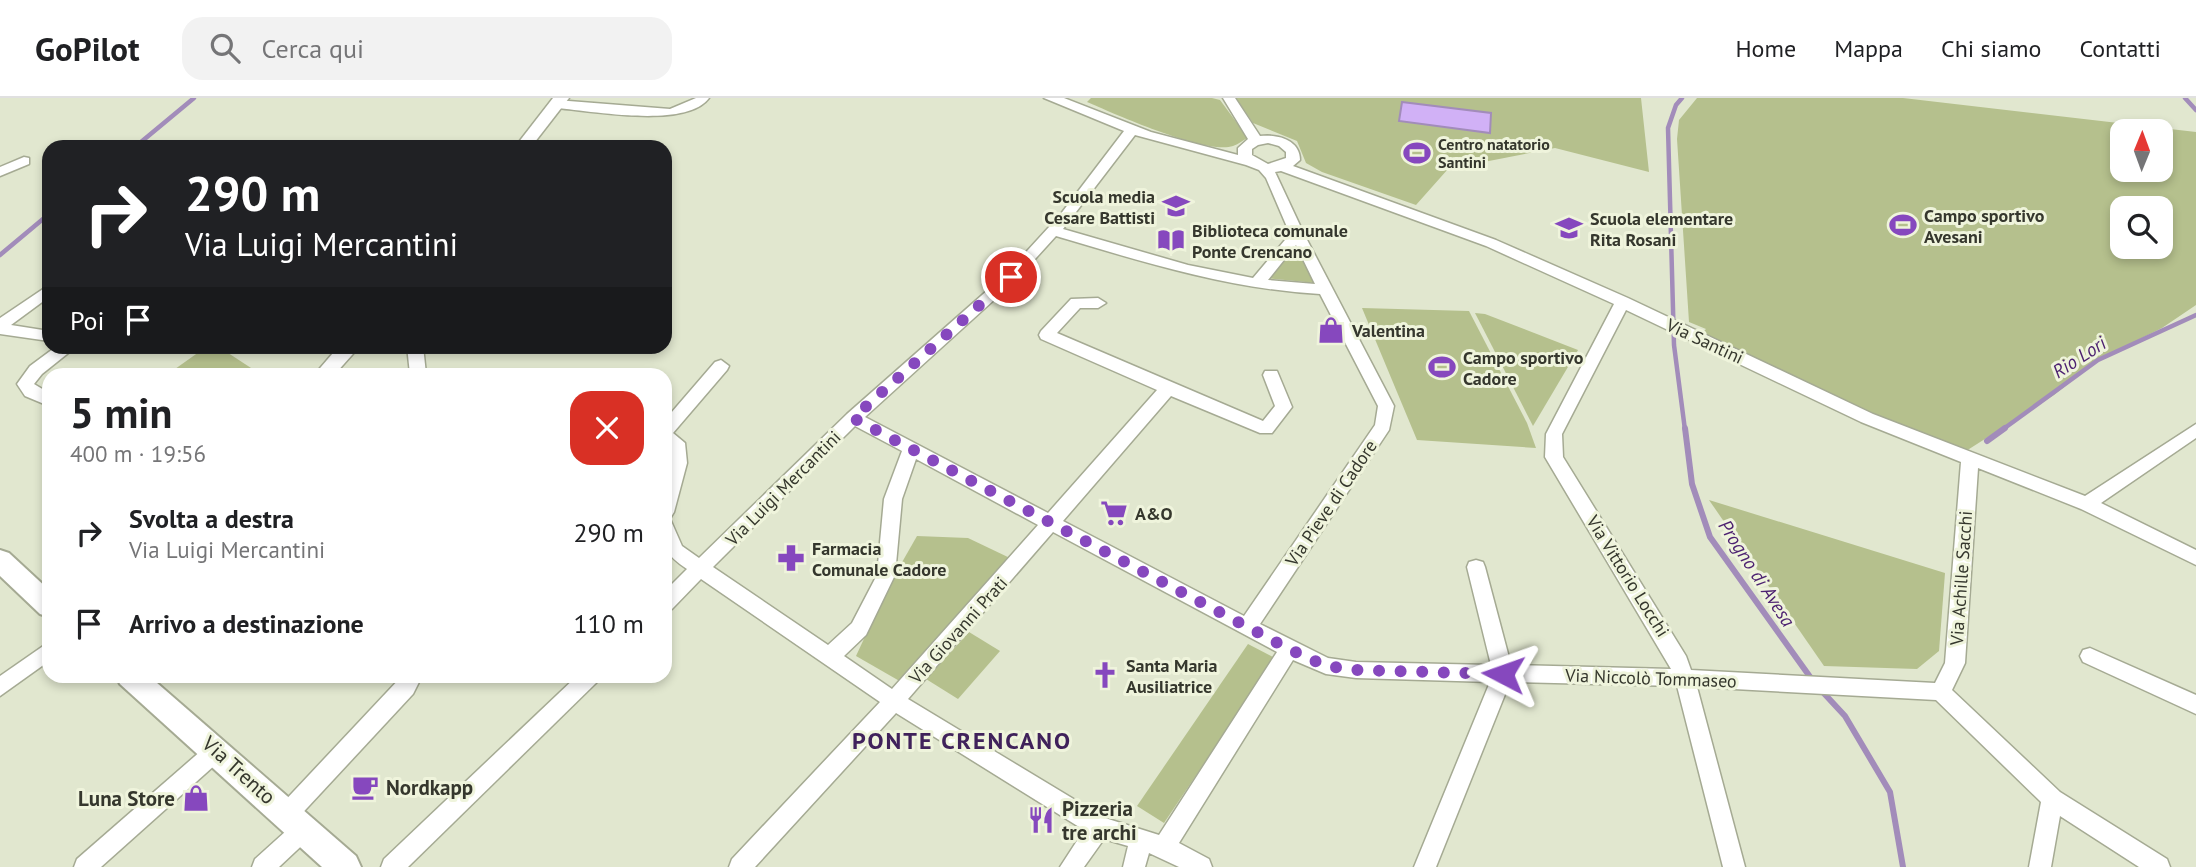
<!DOCTYPE html>
<html lang="it">
<meta charset="utf-8">
<style>
body{margin:0;font-family:"PT Sans",sans-serif;background:#f2f2f2;color:#202124;height:100vh;display:flex;flex-direction:column;font-size:26px;white-space:nowrap}
*{box-sizing:border-box;margin:0}
p{font-size:23px;color:#757577}
.icon{flex:none;width:38px;height:38px;fill:none;stroke:currentColor;stroke-width:2;stroke-linecap:round;stroke-linejoin:round}
.map{position:relative;flex:1;overflow:hidden}
.drawer{position:absolute;left:42px;top:270px;width:630px;height:315px;display:flex;flex-direction:column;background:#fff;border-radius:21px;box-shadow:0 4px 10px #0003}
.drawer>*{flex:none}
.banner{position:absolute;left:42px;top:42px;width:630px;height:214px;border-radius:21px;box-shadow:0 4px 10px #0003;background:#202124;color:#fff;overflow:hidden}
.needle{width:46px;rotate:1deg}
.fabs{position:absolute;left:2110px;top:21px;display:grid;gap:14px}
.fabs a{display:grid;place-items:center;width:63px;height:63px;border-radius:14px;background:#fff;box-shadow:0 4px 10px #0003;font-size:35px}
.pin{position:absolute;display:grid;place-items:center;width:60px;height:60px;color:#fff;margin:-30px;border:4px solid #fff;border-radius:50%;box-shadow:0 2px 7px #0007}
.me{position:absolute;width:77px;margin:-38px;rotate:274deg;stroke-linejoin:round;filter:drop-shadow(0 0 5px #0008)}
.turn{display:flex;align-items:center;gap:24px;height:147px;padding:0 28px;font-size:32px}
.turn .icon{width:91px;height:91px;stroke-width:2.5}
.turn b{display:block;font-size:49px;line-height:60px}
.then{display:flex;align-items:center;height:66px;padding:0 28px;background:#0003;gap:14px;font-size:26px}
.round{display:grid;place-items:center;flex:none;width:74px;height:74px;border-radius:21px;background:#f2f2f2}
.head{display:flex;align-items:center;justify-content:space-between;height:119px;padding:0 28px}
h1{font-size:42px;font-weight:700;line-height:52px}
ul{padding:0;list-style:none}
li{display:flex;align-items:center;gap:21px;height:91px;padding:0 28px}
li div{flex:1}
li b{display:block;font-size:26px}
li em{font-style:normal}
header{display:flex;align-items:center;gap:42px;box-sizing:border-box;height:98px;padding:0 35px;background:#fff;border-bottom:2px solid #e0e0e0}
header strong{font-size:33px}
nav{display:flex;gap:38px;margin-inline-start:auto;font-size:24px}
.search{width:490px;height:63px;background:#f2f2f2;display:flex;align-items:center;gap:18px;box-sizing:border-box;padding:0 24px;border-radius:21px;color:#757577;font-size:26px}
.map>svg:first-child{display:block}
.green{fill:#b5c08d;fill-rule:evenodd}
.water{fill:#d1b1f6;stroke:#a28cba;stroke-width:2}
.lines{fill:none;stroke-linecap:round;stroke-linejoin:round}
.stream-far1{stroke:#a28cba;stroke-width:4.5}
.stream{stroke:#a28cba;stroke-width:6}
.minor-casing{stroke:#a5aa93;stroke-width:3}
.tertiary-casing{stroke:#a5aa93;stroke-width:3}
.secondary-casing{stroke:#a5aa93;stroke-width:4}
.minor{fill:#fff;fill-rule:evenodd}
.tertiary{fill:#fff;fill-rule:evenodd}
.secondary{fill:#fff;fill-rule:evenodd}
.route{stroke:#8648be;stroke-width:12;stroke-dasharray:0 21.6}
.labels{text-anchor:middle;dominant-baseline:central;stroke-width:6;stroke-linejoin:round;paint-order:stroke}
.far-poi-label{font-size:16px;font-weight:bold;fill:#35372d;stroke:#eff4dc;text-anchor:start}
.poi-label{font-size:18px;font-weight:bold;fill:#35372d;stroke:#eff4dc;text-anchor:start}
.street-label{font-size:18px;fill:#35372d;stroke:#eff4dc}
.water-label{font-size:19px;font-style:italic;fill:#4d2271;stroke:#eff4dc}
.near-street-label{font-size:21px;fill:#35372d;stroke:#eff4dc}
.near-poi-label{font-size:21px;font-weight:bold;fill:#35372d;stroke:#eff4dc;text-anchor:start}
.district-label{font-size:24px;font-weight:bold;letter-spacing:2px;fill:#40225b;stroke:#eff4dc}
</style>
<header>
<strong>GoPilot</strong>
<div class="search"><svg class="icon" aria-label="search" viewBox="0 0 24 24"><circle cx="10" cy="10" r="6"/><path d="M15 15l6 6"/></svg>Cerca qui</div>
<nav><a>Home</a><a>Mappa</a><a>Chi siamo</a><a>Contatti</a></nav>
</header>
<div class="map">
<svg width="2196" height="769" viewBox="0 0 2196 769">
<rect width="100%" height="100%" fill="#e1e7cf"/>
<g class="green">
<path d="M1091,0H1212L1220,2L1248,40C1243,42 1239,46 1233,48C1206,57 1115,16 1087,4Z"/>
<path d="M1236,0H1641L1649,74L1555,50L1448,71L1416,107L1322,74L1306,65L1297,43L1253,25Z"/>
<path d="M1697,0H1903L2196,34V207L2162,230L2098,262L2054,297L1966,353L1872,315L1702,235L1706,231L1689,224L1677,41L1679,22ZM2123,33H2161V72H2123ZM2123,110H2161V149H2123Z"/>
<path d="M1295,143L1316,185L1264,180Z"/>
<path d="M1362,210L1469,213L1527,325L1536,350L1417,342Z"/>
<path d="M1475,215L1485,216L1578,252L1533,328Z"/>
<path d="M206,249H219L260,276H168Z"/>
<path d="M1709,402L1945,475L1939,553L1917,571L1824,568Z"/>
<path d="M917,438L968,440L1012,461L903,585L856,558L889,487Z"/>
<path d="M969,534L1000,553L958,601L926,581Z"/>
<path d="M1248,546L1275,560L1164,725L1137,708Z"/>
</g>
<path class="water" d="M1402,4L1491,15L1490,35L1399,23Z"/>
<g class="lines">
<g class="stream-far1">
<path d="M1682,0L1676,7L1668,30L1674,247L1685,332"/>
<path d="M2185,0L2196,12"/>
<path d="M135,49L194,0"/>
<path d="M0,157L49,116"/>
<path d="M2002,332L2098,262L2196,217"/>
</g>
<g class="stream">
<path d="M1685,330L1692,386L1710,439L1813,583"/>
<path d="M1987,343L2005,330"/>
<path d="M1819,590L1845,618L1890,694L1903,769"/>
</g>
<defs>
<g id="minor">
<path d="M696,0H709C686,31 593,13 556,10L550,6L556,2L670,11Z"/>
<path d="M1044,0H1064L1151,34L1238,57V50L1248,41L1223,0H1235L1260,38C1278,36 1300,42 1300,62L1293,68L1496,142L1628,200L1873,316L2085,398L2196,326V340L2101,405L2196,452V467L2081,411L1978,370L1965,565L1952,592L2060,694L2167,761L2170,769H2139L2060,718L2051,769H2029L2041,704L1936,602L1697,589L1745,769H1723L1677,588L1510,584L1436,769H1414L1490,584L1356,580L1326,576L1293,562L1179,745L1209,761L1212,769H1179L1149,755L1145,769H1123L1128,748L1104,741L1084,769H1060L1084,732L896,615L755,769H729L732,761L880,604L701,481L672,511L665,513V493L687,471C662,454 665,450 665,421L671,423L682,448L699,460L847,316L1006,176L1060,117L1124,33ZM1135,37L1246,67L1259,72L1266,80L1290,136L1253,180L1188,167L1063,131ZM1268,45L1279,48L1286,54V60L1268,66L1252,57V51L1258,47ZM1281,73L1486,148L1614,206L1546,336L1545,359L1671,571L1511,567L1485,469L1483,464L1476,462L1469,464L1467,469L1491,567L1356,564L1328,560L1260,526L1389,332L1394,308L1304,136L1275,74ZM1056,138C1143,164 1229,191 1320,196L1378,308L1375,327L1244,518L1063,423L1171,298L1260,335H1272L1292,309L1277,273H1265L1263,277L1275,308L1263,323L1057,235L1080,210H1098L1106,205L1098,200L1071,201L1041,233L1039,237L1041,241L1157,292L1048,415L865,319L1016,182ZM1296,147L1315,186L1268,182ZM1626,212L1861,324L1961,364L1945,565L1935,585L1691,572L1686,558L1563,359L1562,336ZM855,328L902,353L884,401L877,477L852,525L828,547L713,469ZM916,361L1038,427L892,591L844,558L866,537L895,477L902,401ZM1053,434L1277,554L1159,737L1105,720L908,601Z"/>
<path d="M24,59L29,60V66L0,78V69Z"/>
<path d="M49,187V199L11,227L49,233V243L0,236V220Z"/>
<path d="M57,248H77L42,276L34,286L49,295V308L25,298L17,286L30,268Z"/>
<path d="M407,248H423L426,276H410Z"/>
<path d="M721,262L729,268L727,272L673,335L685,345L687,365L674,414L671,419L665,421V381L669,365L668,348L665,346V322L715,264Z"/>
<path d="M49,544V563L0,598V578Z"/>
<path d="M2090,550L2196,597V616L2083,564L2080,558L2083,552Z"/>
<path d="M402,578H422L413,596L295,723L287,726L279,723L276,716L279,709Z"/>
<path d="M577,578H600L597,584L408,769H381L384,761Z"/>
<path d="M217,643L224,645L227,652L224,659L101,769H74L77,761L210,645Z"/>
<path d="M304,721L312,724L315,731L312,738L279,769H252L255,761L296,724Z"/>
</g>
<g id="tertiary">
<path d="M553,0H569L531,49H515Z"/>
<path d="M339,248H360L335,276H315Z"/>
</g>
<g id="secondary">
<path d="M0,452L9,455L49,492V519L40,516L0,478Z"/>
<path d="M116,578H149L356,758L361,769H322L120,586Z"/>
</g>
</defs>
<use href="#minor" class="minor-casing"/>
<use href="#tertiary" class="tertiary-casing"/>
<use href="#secondary" class="secondary-casing"/>
<use href="#minor" class="minor"/>
<use href="#tertiary" class="tertiary"/>
<use href="#secondary" class="secondary"/>
</g>
<g class="lines">
<path class="route" d="M1011,179L853,320L1289,551L1326,568L1356,572L1503,576"/>
</g>
<defs>
<symbol id="stadium-bare" viewBox="-9 -9 18 18"><path d="M0-5a6.5 5 0 1 0 0 10a6.5 5 0 1 0 0-10ZM-3.5-1.8h7v3.6h-7Z" fill="#8648be" stroke="#eff4dc" stroke-width="2.5" paint-order="stroke"/></symbol>
<symbol id="school-bare" viewBox="-9 -9 18 18"><path d="M0-5L7-2L0 1L-7-2ZM-4 1L0 2.5L4 1V4Q0 6-4 4Z" fill="#8648be" stroke="#eff4dc" stroke-width="2.5" paint-order="stroke"/></symbol>
<symbol id="library-bare" viewBox="-9 -9 18 18"><path d="M-6-4Q-3-5.5-.7-3.5V5Q-3 3-6 4ZM6-4Q3-5.5 .7-3.5V5Q3 3 6 4Z" fill="#8648be" stroke="#eff4dc" stroke-width="2.5" paint-order="stroke"/></symbol>
<symbol id="shop-bare" viewBox="-9 -9 18 18"><path d="M-5-2.5h2.3a2.7 3.5 0 0 1 5.4 0H5L5.5 6h-11ZM-1.5-2.5h3a1.5 2.3 0 0 0-3 0Z" fill="#8648be" stroke="#eff4dc" stroke-width="2.5" paint-order="stroke"/></symbol>
<symbol id="supermarket-bare" viewBox="-9 -9 18 18"><path d="M-6-5.5h2.5l.6 2H6L4.5 2H-2.5L-4.4-4H-6ZM-1.5 3.2a1.3 1.3 0 1 0 .1 0ZM3 3.2a1.3 1.3 0 1 0 .1 0Z" fill="#8648be" stroke="#eff4dc" stroke-width="2.5" paint-order="stroke"/></symbol>
<symbol id="pharmacy-bare" viewBox="-9 -9 18 18"><path d="M-2-6h4v4h4v4h-4v4h-4v-4h-4v-4h4Z" fill="#8648be" stroke="#eff4dc" stroke-width="2.5" paint-order="stroke"/></symbol>
<symbol id="church-bare" viewBox="-9 -9 18 18"><path d="M-1.2-6h2.4v3.5h3.3v2.4h-3.3V6h-2.4V-.1h-3.3v-2.4h3.3Z" fill="#8648be" stroke="#eff4dc" stroke-width="2.5" paint-order="stroke"/></symbol>
<symbol id="cafe-bare" viewBox="-9 -9 18 18"><path d="M-5.5-4.5H6V0H3Q3 3.5 0 3.5H-2.5Q-5.5 3.5-5.5 0ZM3-3.2v2h1.7v-2ZM-6 4.5H4V6H-6Z" fill="#8648be" stroke="#eff4dc" stroke-width="2.5" paint-order="stroke"/></symbol>
<symbol id="restaurant-bare" viewBox="-9 -9 18 18"><path d="M-5-6h1v4h1v-4h1v4h1v-4h1v5L-1.5 .5V6h-2V.5L-5-1ZM5-6V6H3V1.5H1.5Q1.5-4 5-6Z" fill="#8648be" stroke="#eff4dc" stroke-width="2.5" paint-order="stroke"/></symbol>
</defs>
<g fill-rule="evenodd">
<use href="#stadium-bare" x="1398" y="36" width="38" height="38"/>
<use href="#school-bare" x="1157" y="89" width="38" height="38"/>
<use href="#stadium-bare" x="1884" y="108" width="38" height="38"/>
<use href="#school-bare" x="1550" y="111" width="38" height="38"/>
<use href="#library-bare" x="1152" y="123" width="38" height="38"/>
<use href="#shop-bare" x="1312" y="213" width="38" height="38"/>
<use href="#stadium-bare" x="1423" y="250" width="38" height="38"/>
<use href="#supermarket-bare" x="1095" y="396" width="38" height="38"/>
<use href="#pharmacy-bare" x="772" y="441" width="38" height="38"/>
<use href="#church-bare" x="1086" y="558" width="38" height="38"/>
<use href="#cafe-bare" x="346" y="670" width="38" height="38"/>
<use href="#shop-bare" x="177" y="681" width="38" height="38"/>
<use href="#restaurant-bare" x="1022" y="703" width="38" height="38"/>
</g>
<g class="labels">
<g class="far-poi-label">
<text x="1438" y="46">Centro natatorio<tspan x="1438" dy="18">Santini</tspan></text>
</g>
<g class="poi-label">
<text x="1155" y="98" text-anchor="end">Scuola media<tspan x="1155" dy="21">Cesare Battisti</tspan></text>
<text x="1924" y="117">Campo sportivo<tspan x="1924" dy="21">Avesani</tspan></text>
<text x="1590" y="120">Scuola elementare<tspan x="1590" dy="21">Rita Rosani</tspan></text>
<text x="1192" y="132">Biblioteca comunale<tspan x="1192" dy="21">Ponte Crencano</tspan></text>
<text x="1352" y="232">Valentina</text>
<text x="1463" y="259">Campo sportivo<tspan x="1463" dy="21">Cadore</tspan></text>
<text x="1135" y="415">A&amp;O</text>
<text x="812" y="450">Farmacia<tspan x="812" dy="21">Comunale Cadore</tspan></text>
<text x="1126" y="567">Santa Maria<tspan x="1126" dy="21">Ausiliatrice</tspan></text>
</g>
<g class="street-label">
<text transform="translate(1705 243) rotate(25)">Via Santini</text>
<text transform="translate(783 390) rotate(-45)">Via Luigi Mercantini</text>
<text transform="translate(1331 405) rotate(-56)">Via Pieve di Cadore</text>
<text transform="translate(1628 478) rotate(58)">Via Vittorio Locchi</text>
<text transform="translate(1961 480) rotate(-86)">Via Achille Sacchi</text>
<text transform="translate(958 532) rotate(-48)">Via Giovanni Prati</text>
<text transform="translate(1651 580) rotate(2)">Via Niccolò Tommaseo</text>
</g>
<g class="water-label">
<text transform="translate(2079 259) rotate(-33)">Rio Lori</text>
<text transform="translate(1757 475) rotate(57)">Progno di Avesa</text>
</g>
<g class="near-street-label">
<text transform="translate(239 672) rotate(42)">Via Trento</text>
</g>
<g class="near-poi-label">
<text x="386" y="689">Nordkapp</text>
<text x="175" y="700" text-anchor="end">Luna Store</text>
<text x="1062" y="710">Pizzeria<tspan x="1062" dy="24">tre archi</tspan></text>
</g>
<g class="district-label">
<text x="962" y="642">PONTE CRENCANO</text>
</g>
</g>
</svg>
<div class="fabs">
<a><svg class="needle" viewBox="-14 -14 28 28"><path d="M0-13l5 13h-10z" fill="#e53935"/><path d="M0 13l5-13h-10z" fill="#757577"/></svg></a>
<a><svg class="icon" aria-label="search" viewBox="0 0 24 24"><circle cx="10" cy="10" r="6"/><path d="M15 15l6 6"/></svg></a>
</div>
<div class="pin" style="left:1011px;top:179px;background:#d93025"><svg class="icon" aria-label="arrive" viewBox="0 0 24 24"><path d="M6 21V4h12l-3 4 3 4H6"/></svg></div>
<svg class="me" style="left:1503px;top:576px" viewBox="-20 -20 40 40"><path d="M0-17L14 15 0 8-14 15z" fill="#8648be" stroke="#fff" stroke-width="4"/></svg>
<div class="banner">
<div class="turn"><svg class="icon" aria-label="right" viewBox="0 0 24 24"><path d="M7 20v-9h11M14 6l5 5-5 5"/></svg><div><b>290 m</b>Via Luigi Mercantini</div></div>
<div class="then">Poi<svg class="icon" aria-label="arrive" viewBox="0 0 24 24"><path d="M6 21V4h12l-3 4 3 4H6"/></svg></div>
</div>
<section class="drawer">
<div class="head"><div><h1>5 min</h1><p>400 m · 19:56</p></div><a class="round" style="background:#d93025;color:#fff"><svg class="icon" aria-label="close" viewBox="0 0 24 24"><path d="M6 6l12 12M18 6L6 18"/></svg></a></div>
<ul>
<li><svg class="icon" aria-label="right" viewBox="0 0 24 24"><path d="M7 20v-9h11M14 6l5 5-5 5"/></svg><div><b>Svolta a destra</b><p>Via Luigi Mercantini</p></div><em>290 m</em></li>
<li><svg class="icon" aria-label="arrive" viewBox="0 0 24 24"><path d="M6 21V4h12l-3 4 3 4H6"/></svg><div><b>Arrivo a destinazione</b></div><em>110 m</em></li>
</ul>
</section>
</div>
